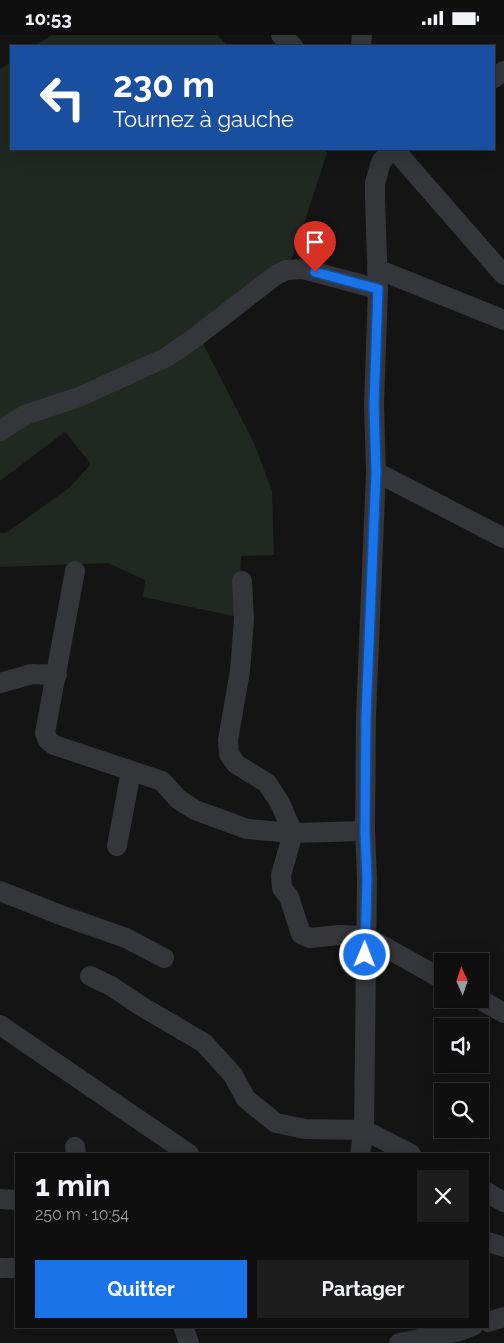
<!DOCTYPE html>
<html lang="fr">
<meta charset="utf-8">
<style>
body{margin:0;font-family:Raleway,sans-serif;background:#1d1d1e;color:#f1f3f6;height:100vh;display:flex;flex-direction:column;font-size:19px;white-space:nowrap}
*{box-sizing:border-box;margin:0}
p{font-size:16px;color:#9b9c9f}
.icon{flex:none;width:28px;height:28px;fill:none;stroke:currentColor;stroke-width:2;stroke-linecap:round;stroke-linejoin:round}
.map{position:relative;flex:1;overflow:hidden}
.drawer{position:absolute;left:15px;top:1118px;width:474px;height:175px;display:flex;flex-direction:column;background:#0f0f10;border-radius:0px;box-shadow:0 5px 20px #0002,0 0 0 1px #2f2f30}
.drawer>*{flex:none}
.banner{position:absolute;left:10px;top:10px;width:485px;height:105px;border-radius:0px;box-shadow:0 5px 20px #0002,0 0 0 1px #2f2f30;background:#1a4fa0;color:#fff;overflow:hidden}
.needle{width:32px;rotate:357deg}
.controls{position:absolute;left:434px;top:918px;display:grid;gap:10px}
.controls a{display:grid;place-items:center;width:55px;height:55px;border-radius:0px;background:#0f0f10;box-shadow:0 5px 20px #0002,0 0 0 1px #2f2f30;font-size:25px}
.pin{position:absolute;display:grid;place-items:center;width:42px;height:42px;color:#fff;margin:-51px -21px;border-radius:50% 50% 50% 0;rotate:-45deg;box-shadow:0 0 5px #0007}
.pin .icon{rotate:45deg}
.me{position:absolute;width:55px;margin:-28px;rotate:1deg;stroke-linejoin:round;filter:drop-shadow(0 0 4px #0008)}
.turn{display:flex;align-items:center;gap:18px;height:105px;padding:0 20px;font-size:22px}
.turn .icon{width:65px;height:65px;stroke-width:2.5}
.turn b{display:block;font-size:35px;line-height:42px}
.round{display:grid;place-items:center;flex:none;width:52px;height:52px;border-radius:0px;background:#1d1d1e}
.head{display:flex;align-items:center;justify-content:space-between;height:85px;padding:0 20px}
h1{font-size:30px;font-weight:700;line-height:38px}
.action{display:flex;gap:10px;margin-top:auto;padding:10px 20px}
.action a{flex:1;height:58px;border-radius:0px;background:#1a73e8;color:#fff;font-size:20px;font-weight:700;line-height:58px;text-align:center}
.action a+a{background:#1d1d1e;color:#f1f3f6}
.status{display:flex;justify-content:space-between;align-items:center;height:35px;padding:0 25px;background:#0f0f10;direction:ltr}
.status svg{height:14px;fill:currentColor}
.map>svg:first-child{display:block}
.green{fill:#202821}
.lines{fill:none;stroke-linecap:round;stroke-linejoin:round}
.minor{stroke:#35363a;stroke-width:20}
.route-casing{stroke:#114b97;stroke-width:12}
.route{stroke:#1a73e8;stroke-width:9}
</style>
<div class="status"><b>10:53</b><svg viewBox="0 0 49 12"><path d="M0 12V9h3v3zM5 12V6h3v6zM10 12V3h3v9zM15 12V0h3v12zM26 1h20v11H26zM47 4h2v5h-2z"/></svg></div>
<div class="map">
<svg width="504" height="1308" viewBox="0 0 504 1308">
<rect width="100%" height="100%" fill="#141415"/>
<g class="green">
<path d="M52,0H217L228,11H35Z"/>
<path d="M11,27V114H323L327,118L297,210L285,239L197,297L254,408L272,456L274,520L241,521L238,582L143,562L145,545L108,528L0,532V498H6L69,453L91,429L65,397L0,446V34Z"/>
</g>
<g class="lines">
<g class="minor">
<path d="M281,0L293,11"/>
<path d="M361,11L362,0"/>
<path d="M494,43L504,36"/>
<path d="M394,114L504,240"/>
<path d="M377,234L504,285"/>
<path d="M0,396L25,380L79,362L167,322L197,301L276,240L286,235L303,234L378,254"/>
<path d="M376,437L504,503"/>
<path d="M75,536L45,698L48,705L54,710L162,746L178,764L195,775L247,794L293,798L365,796"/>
<path d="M242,546L244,584L240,636L228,705L229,719L236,729L267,748L280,768L293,798L281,840L282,853L289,862L301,899L310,903L339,900L365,901L442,944"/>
<path d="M0,648L32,639L57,640"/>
<path d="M117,811L131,736"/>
<path d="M0,856L63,881L126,903L164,923"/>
<path d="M90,941L111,951L141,971L204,1008L233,1040L246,1064L276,1088L305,1094L364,1095L411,1119"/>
<path d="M479,964L504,978"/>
<path d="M0,990L189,1119"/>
<path d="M75,1112L76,1119"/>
<path d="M360,1119L364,1095L367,843L365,796L366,681L376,437L374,370L378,254L375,163V148L381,127L392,114"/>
<path d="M488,1158L504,1167"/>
<path d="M0,1164L16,1165"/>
<path d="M488,1207L504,1212"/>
<path d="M0,1233H16"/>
<path d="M488,1287L504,1282"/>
<path d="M183,1291L189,1308"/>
<path d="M399,1308L460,1296L473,1291"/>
</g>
</g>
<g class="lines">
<defs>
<path id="route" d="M315,237L378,254L374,370L376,437L366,681L365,796L367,843L365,920"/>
</defs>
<use href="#route" class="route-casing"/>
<use href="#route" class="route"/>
</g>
</svg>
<div class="controls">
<a><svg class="needle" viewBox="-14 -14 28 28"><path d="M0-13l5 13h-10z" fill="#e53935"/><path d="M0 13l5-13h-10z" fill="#9b9c9f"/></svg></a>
<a><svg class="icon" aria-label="sound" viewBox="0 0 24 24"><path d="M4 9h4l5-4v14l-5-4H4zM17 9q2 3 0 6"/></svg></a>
<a><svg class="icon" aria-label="search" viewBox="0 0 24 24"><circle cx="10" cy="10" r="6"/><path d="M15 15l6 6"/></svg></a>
</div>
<div class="pin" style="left:315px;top:237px;background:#d93025"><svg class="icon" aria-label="arrive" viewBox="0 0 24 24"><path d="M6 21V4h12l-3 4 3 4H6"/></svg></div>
<svg class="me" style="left:365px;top:920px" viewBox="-20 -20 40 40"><circle r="17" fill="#1a73e8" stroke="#fff" stroke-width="3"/><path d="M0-11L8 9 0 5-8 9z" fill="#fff"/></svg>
<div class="banner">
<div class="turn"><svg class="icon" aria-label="left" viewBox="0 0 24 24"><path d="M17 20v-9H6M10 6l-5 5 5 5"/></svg><div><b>230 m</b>Tournez à gauche</div></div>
</div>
<section class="drawer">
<div class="head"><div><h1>1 min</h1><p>250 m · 10:54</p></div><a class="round"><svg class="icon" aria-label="close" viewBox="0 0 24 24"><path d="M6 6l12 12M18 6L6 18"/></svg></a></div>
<div class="action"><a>Quitter</a><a>Partager</a></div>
</section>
</div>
